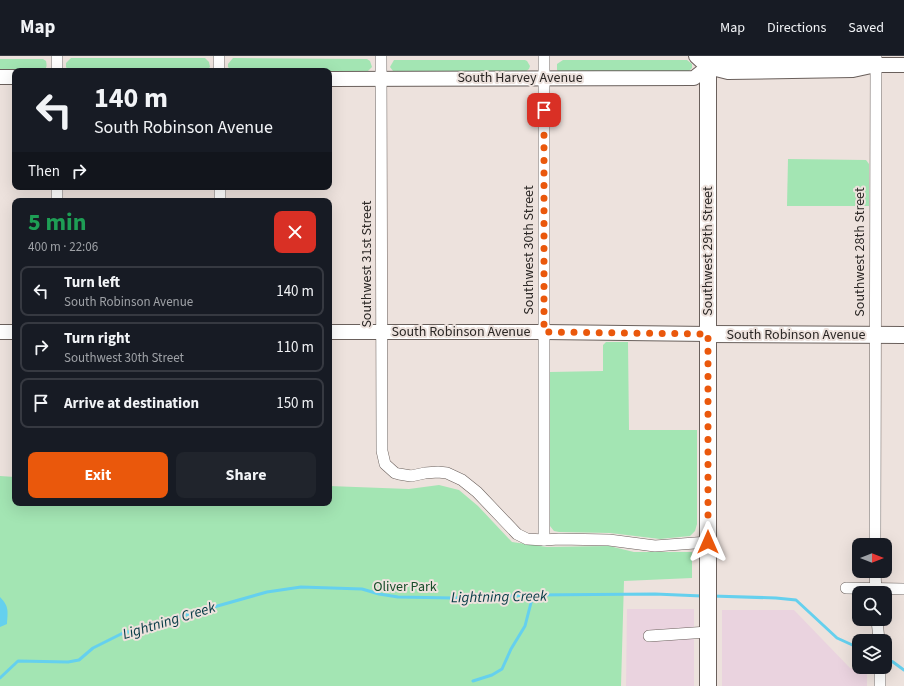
<!DOCTYPE html>
<meta charset="utf-8">
<style>
body{margin:0;font-family:"Source Sans 3",sans-serif;background:#20242c;color:#f1f3f6;height:100vh;display:flex;flex-direction:column;font-size:15px;white-space:nowrap}
*{box-sizing:border-box;margin:0}
p{font-size:13px;color:#9ea1a6}
.icon{flex:none;width:22px;height:22px;fill:none;stroke:currentColor;stroke-width:2;stroke-linecap:round;stroke-linejoin:round}
.map{position:relative;flex:1;overflow:hidden}
.panel{position:absolute;left:12px;top:142px;width:320px;height:308px;display:flex;flex-direction:column;background:#171b24;border-radius:8px;box-shadow:0 4px 16px #0002}
.panel>*{flex:none}
.hud{position:absolute;left:12px;top:12px;width:320px;height:122px;border-radius:8px;box-shadow:0 4px 16px #0002;background:#171b24;color:#f1f3f6;overflow:hidden}
.needle{width:26px;rotate:90deg}
.fabs{position:absolute;left:852px;top:482px;display:grid;gap:8px}
.fabs a{display:grid;place-items:center;width:40px;height:40px;border-radius:8px;background:#171b24;box-shadow:0 4px 16px #0002;font-size:20px}
.pin{position:absolute;display:grid;place-items:center;width:34px;height:34px;color:#fff;margin:-17px;border-radius:8px;box-shadow:0 2px 6px #0006}
.me{position:absolute;width:44px;margin:-22px;rotate:0deg;stroke-linejoin:round;filter:drop-shadow(0 0 3px #0008)}
.turn{display:flex;align-items:center;gap:14px;height:84px;padding:0 16px;font-size:18px}
.turn .icon{width:52px;height:52px;stroke-width:2.5}
.turn b{display:block;font-size:28px;line-height:34px}
.then{display:flex;align-items:center;height:38px;padding:0 16px;background:#0003;gap:8px;font-size:15px}
.round{display:grid;place-items:center;flex:none;width:42px;height:42px;border-radius:8px;background:#20242c}
.head{display:flex;align-items:center;justify-content:space-between;height:68px;padding:0 16px}
h1{font-size:24px;font-weight:700;line-height:30px;color:#1e9e55}
.button{display:flex;gap:8px;margin-top:auto;padding:8px 16px}
.button a{flex:1;height:46px;border-radius:8px;background:#ea580c;color:#fff;font-size:16px;font-weight:700;line-height:46px;text-align:center}
.button a+a{background:#20242c;color:#f1f3f6}
ul{padding:0;list-style:none}
li{display:flex;align-items:center;gap:12px;height:50px;margin:0 8px 6px;padding:0 8px;border:2px solid #363941;border-radius:8px}
li div{flex:1}
li b{display:block;font-size:15px}
li em{font-style:normal}
header{display:flex;align-items:center;gap:24px;box-sizing:border-box;height:56px;padding:0 20px;background:#171b24;border-bottom:1px solid #363941}
header strong{font-size:19px}
nav{display:flex;gap:22px;margin-inline-start:auto;font-size:14px}
.map>svg:first-child{display:block}
.industrial{fill:#ead3df}
.green{fill:#a3e5b3}
.water{fill:#65d0ee}
.lines{fill:none;stroke-linecap:round;stroke-linejoin:round}
.stream{stroke:#65d0ee;stroke-width:3}
.minor-casing{stroke:#6a605c;stroke-width:12}
.tertiary-casing{stroke:#6a605c;stroke-width:16}
.secondary-casing{stroke:#6a605c;stroke-width:18}
.minor{stroke:#fff;stroke-width:11}
.tertiary{stroke:#fff;stroke-width:14}
.secondary{stroke:#fff;stroke-width:16}
.route{stroke:#ea580c;stroke-width:7;stroke-dasharray:0 12.6}
.labels{text-anchor:middle;dominant-baseline:central;stroke-width:4;stroke-linejoin:round;paint-order:stroke}
.street-label{font-size:14px;fill:#2b2725;stroke:#ede2dd}
.park-label{font-size:14px;fill:#184d2a;stroke:#ede2dd}
.water-label{font-size:15px;font-style:italic;fill:#043945;stroke:#ede2dd}
</style>
<header>
<strong>Map</strong>
<nav><a>Map</a><a>Directions</a><a>Saved</a></nav>
</header>
<div class="map">
<svg width="904" height="630" viewBox="0 0 904 630">
<rect width="100%" height="100%" fill="#ede2dd"/>
<g class="industrial">
<path d="M627,553H694V630H626Z"/>
<path d="M722,554H794L850,612L867,618V630H722Z"/>
</g>
<g class="green">
<path d="M71,2H205L209,6L210,11L206,15H69L66,11V7Z"/>
<path d="M233,2L367,3L370,5L372,11L367,16L232,15L228,11V8Z"/>
<path d="M0,3H43L46,5C47,10 47,12 43,15L0,16Z"/>
<path d="M394,4H525L527,5L530,10L529,13L524,17H396L393,15L390,11Z"/>
<path d="M563,4H687L692,8V12L689,15L559,16L557,14V8Z"/>
<path d="M788,103L866,104L869,108V150H787Z"/>
<path d="M606,286H628L629,374H697V468L695,475L690,480L660,483L610,477L559,476L554,475L550,470V316L603,315V289Z"/>
<path d="M0,420L15,421V447H329V430L409,433L439,429L459,434L478,450L512,486L547,491L609,490L634,496H692V522L624,525L621,630H0Z"/>
</g>
<path class="water" d="M0,541C9,550 8,555 7,568L0,571Z"/>
<g class="lines">
<g class="stream">
<path d="M712,540L776,542L796,544L837,582L859,592"/>
<path d="M885,603L893,606L904,614"/>
<path d="M0,622L18,605L68,606L79,604L93,592L121,578L157,567L267,536L301,531L362,533L379,538L398,541L453,542L533,539L655,538L702,540"/>
<path d="M473,625L492,619L502,613L511,593L525,570L533,539"/>
</g>
<defs>
<g id="minor">
<path d="M57,0V15"/>
<path d="M219,0V15"/>
<path d="M381,0L382,395L385,408L395,417L399,418L411,420L425,417L438,416L447,417L462,424L477,436L517,478L527,483L544,484L559,483L609,484L655,490L708,486"/>
<path d="M544,0V484"/>
<path d="M57,131V145"/>
<path d="M220,145V131"/>
<path d="M875,489L876,0"/>
<path d="M875,515L876,537"/>
<path d="M846,532L904,533"/>
<path d="M877,563L879,585"/>
<path d="M649,580L708,576"/>
<path d="M880,630V611"/>
</g>
<g id="tertiary">
<path d="M696,0L708,11L728,16L853,14L876,9H904"/>
<path d="M0,21H15"/>
<path d="M329,23L694,22L708,11L729,2H790L861,4L876,9"/>
<path d="M0,276H15"/>
<path d="M329,276H544L708,278"/>
</g>
<g id="secondary">
<path d="M708,278L904,279"/>
<path d="M708,630V0"/>
</g>
</defs>
<use href="#minor" class="minor-casing"/>
<use href="#tertiary" class="tertiary-casing"/>
<use href="#secondary" class="secondary-casing"/>
<use href="#minor" class="minor"/>
<use href="#tertiary" class="tertiary"/>
<use href="#secondary" class="secondary"/>
</g>
<g class="lines">
<path class="route" d="M544,54V276L708,278V486"/>
</g>
<g class="labels">
<g class="street-label">
<text x="520" y="22">South Harvey Avenue</text>
<text transform="translate(529 194) rotate(-90)">Southwest 30th Street</text>
<text transform="translate(708 195) rotate(-90)">Southwest 29th Street</text>
<text transform="translate(860 196) rotate(-90)">Southwest 28th Street</text>
<text transform="translate(367 208) rotate(-90)">Southwest 31st Street</text>
<text x="461" y="276">South Robinson Avenue</text>
<text x="796" y="279">South Robinson Avenue</text>
</g>
<g class="park-label">
<text x="405" y="531">Oliver Park</text>
</g>
<g class="water-label">
<text transform="translate(499 541) rotate(-1)">Lightning Creek</text>
<text transform="translate(169 565) rotate(-17)">Lightning Creek</text>
</g>
</g>
</svg>
<div class="fabs">
<a><svg class="needle" viewBox="-14 -14 28 28"><path d="M0-13l5 13h-10z" fill="#e53935"/><path d="M0 13l5-13h-10z" fill="#9ea1a6"/></svg></a>
<a><svg class="icon" aria-label="search" viewBox="0 0 24 24"><circle cx="10" cy="10" r="6"/><path d="M15 15l6 6"/></svg></a>
<a><svg class="icon" aria-label="layers" viewBox="0 0 24 24"><path d="M12 4l9 5-9 5-9-5zM3 14l9 5 9-5"/></svg></a>
</div>
<div class="pin" style="left:544px;top:54px;background:#d93025"><svg class="icon" aria-label="arrive" viewBox="0 0 24 24"><path d="M6 21V4h12l-3 4 3 4H6"/></svg></div>
<svg class="me" style="left:708px;top:486px" viewBox="-20 -20 40 40"><path d="M0-17L14 15 0 8-14 15z" fill="#ea580c" stroke="#fff" stroke-width="4"/></svg>
<div class="hud">
<div class="turn"><svg class="icon" aria-label="left" viewBox="0 0 24 24"><path d="M17 20v-9H6M10 6l-5 5 5 5"/></svg><div><b>140 m</b>South Robinson Avenue</div></div>
<div class="then">Then<svg class="icon" aria-label="right" viewBox="0 0 24 24"><path d="M7 20v-9h11M14 6l5 5-5 5"/></svg></div>
</div>
<section class="panel">
<div class="head"><div><h1>5 min</h1><p>400 m · 22:06</p></div><a class="round" style="background:#d93025;color:#fff"><svg class="icon" aria-label="close" viewBox="0 0 24 24"><path d="M6 6l12 12M18 6L6 18"/></svg></a></div>
<ul>
<li><svg class="icon" aria-label="left" viewBox="0 0 24 24"><path d="M17 20v-9H6M10 6l-5 5 5 5"/></svg><div><b>Turn left</b><p>South Robinson Avenue</p></div><em>140 m</em></li>
<li><svg class="icon" aria-label="right" viewBox="0 0 24 24"><path d="M7 20v-9h11M14 6l5 5-5 5"/></svg><div><b>Turn right</b><p>Southwest 30th Street</p></div><em>110 m</em></li>
<li><svg class="icon" aria-label="arrive" viewBox="0 0 24 24"><path d="M6 21V4h12l-3 4 3 4H6"/></svg><div><b>Arrive at destination</b></div><em>150 m</em></li>
</ul>
<div class="button"><a>Exit</a><a>Share</a></div>
</section>
</div>
